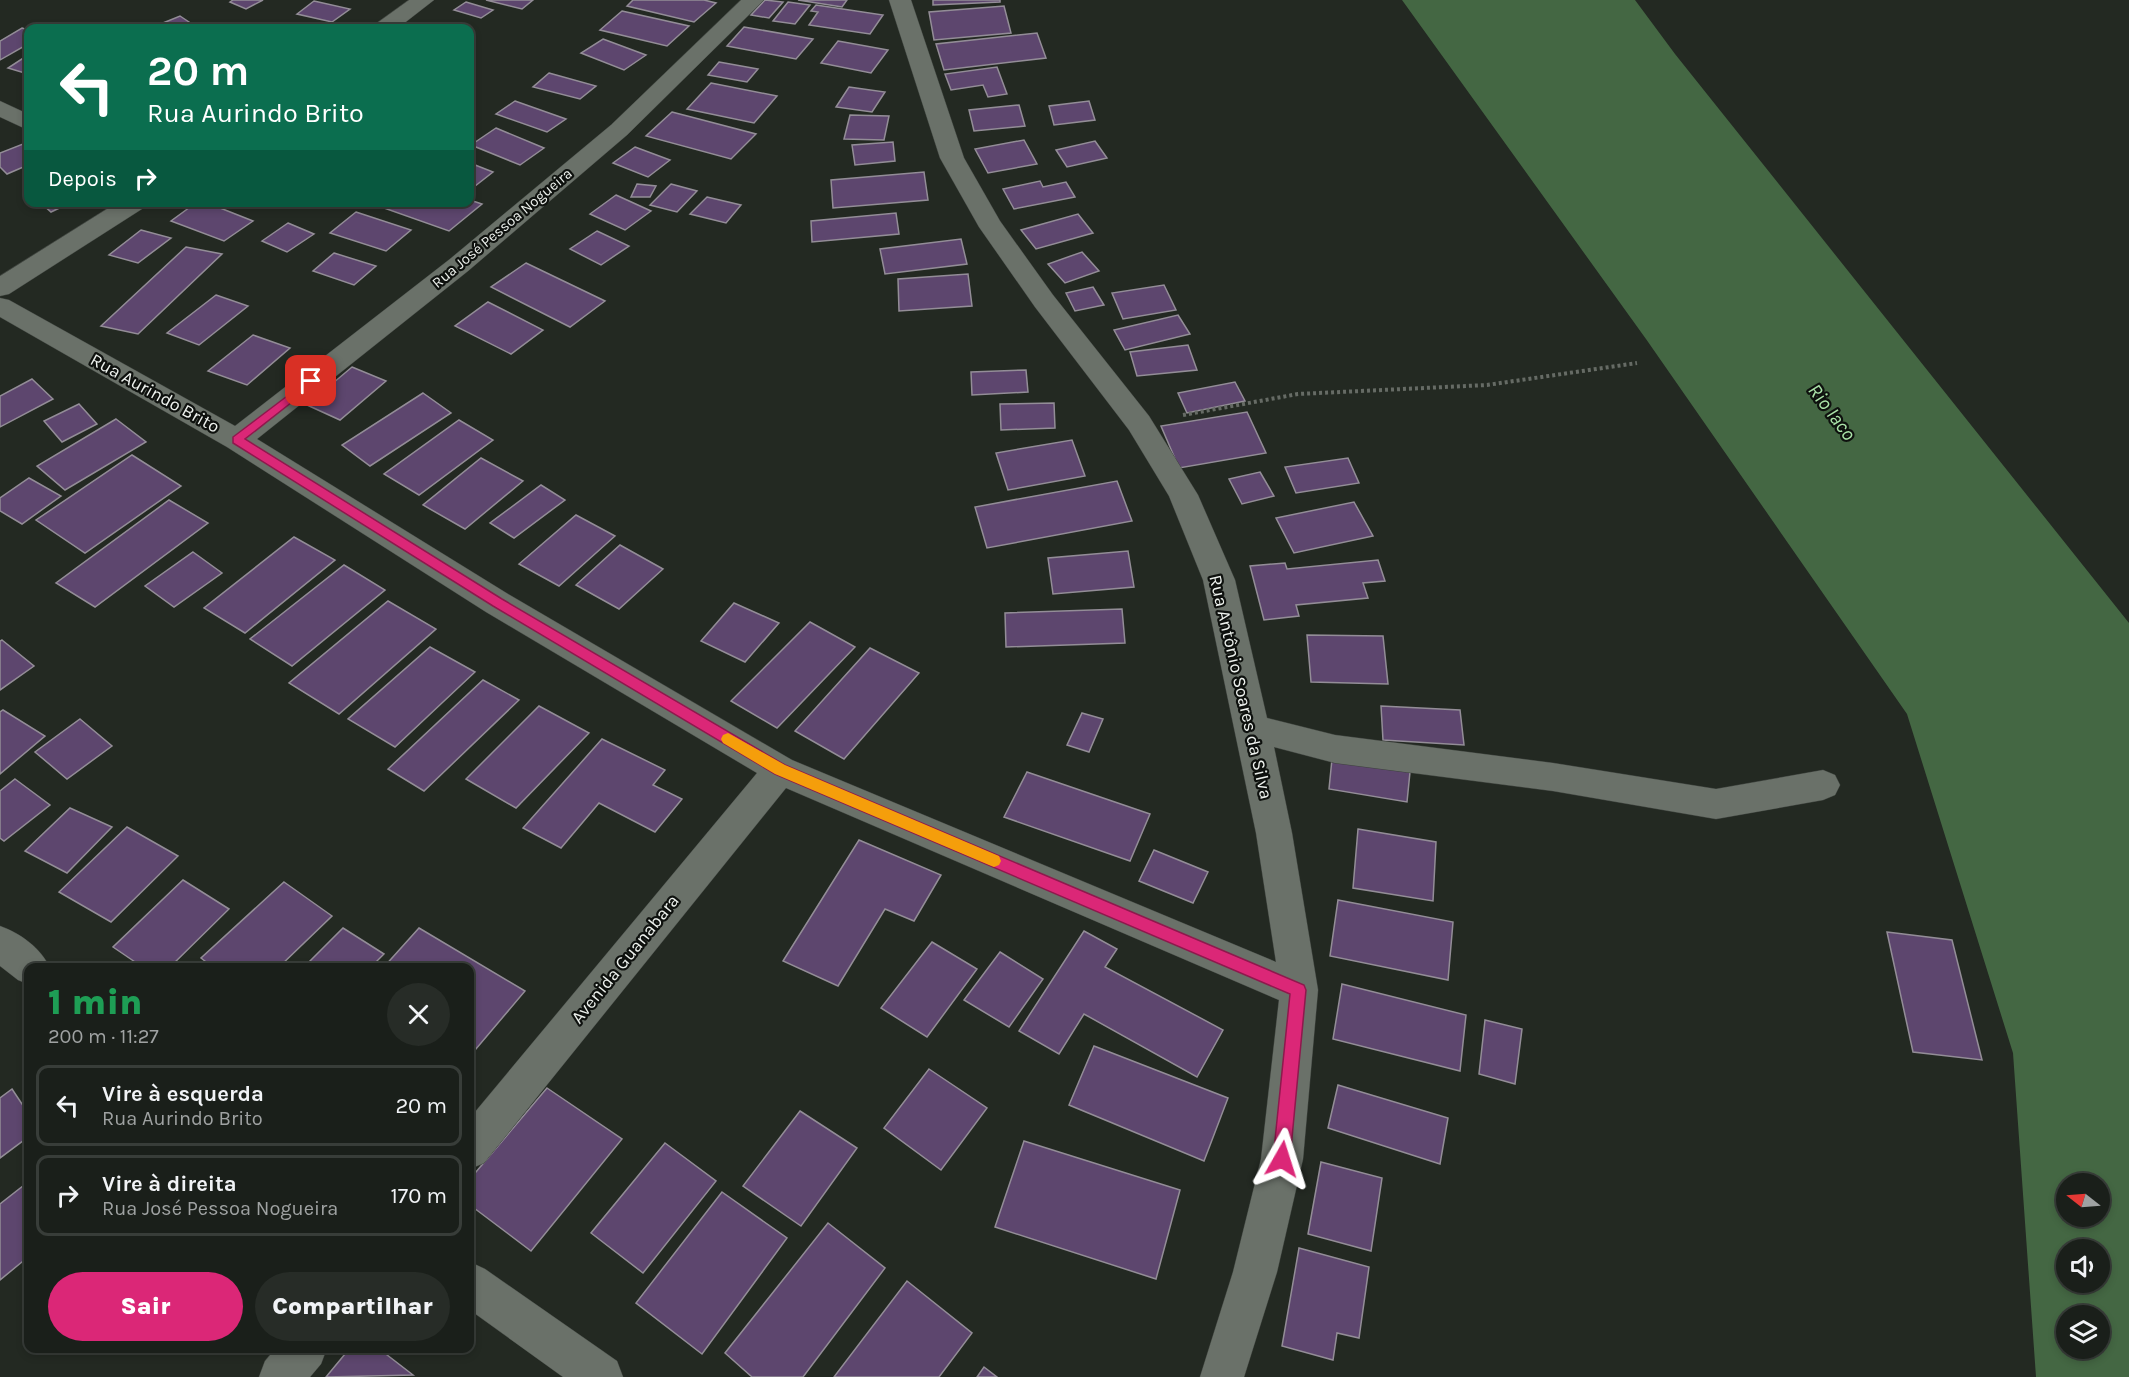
<!DOCTYPE html>
<html lang="pt">
<meta charset="utf-8">
<style>
body{margin:0;font-family:Karla,sans-serif;background:#272c27;color:#f1f3f6;height:100vh;display:flex;flex-direction:column;font-size:22px;white-space:nowrap}
*{box-sizing:border-box;margin:0}
p{font-size:20px;color:#9fa2a2}
.icon{flex:none;width:33px;height:33px;fill:none;stroke:currentColor;stroke-width:2;stroke-linecap:round;stroke-linejoin:round}
.map{position:relative;flex:1;overflow:hidden}
.side{position:absolute;left:24px;top:963px;width:450px;height:390px;display:flex;flex-direction:column;background:#1a1f1a;border-radius:12px;box-shadow:0 3px 9px #0003,0 0 0 2px #383d39}
.side>*{flex:none}
.banner{position:absolute;left:24px;top:24px;width:450px;height:183px;border-radius:12px;box-shadow:0 3px 9px #0003,0 0 0 2px #383d39;background:#0b6e4f;color:#fff;overflow:hidden}
.needle{width:39px;rotate:287deg}
.controls{position:absolute;left:2056px;top:1173px;display:grid;gap:12px}
.controls a{display:grid;place-items:center;width:54px;height:54px;border-radius:50%;background:#1a1f1a;box-shadow:0 3px 9px #0003,0 0 0 2px #383d39;font-size:30px}
.pin{position:absolute;display:grid;place-items:center;width:51px;height:51px;color:#fff;margin:-26px;border-radius:12px;box-shadow:0 3px 9px #0006}
.me{position:absolute;width:66px;margin:-33px;rotate:6deg;stroke-linejoin:round;filter:drop-shadow(0 0 4px #0008)}
.turn{display:flex;align-items:center;gap:21px;height:126px;padding:0 24px;font-size:27px}
.turn .icon{width:78px;height:78px;stroke-width:2.5}
.turn b{display:block;font-size:42px;line-height:51px}
.then{display:flex;align-items:center;height:57px;padding:0 24px;background:#0003;gap:12px;font-size:22px}
.round{display:grid;place-items:center;flex:none;width:63px;height:63px;border-radius:32px;background:#272c27}
.headline{display:flex;align-items:center;justify-content:space-between;height:102px;padding:0 24px}
h1{font-size:36px;font-weight:800;line-height:45px;color:#1e9e55}
.action{display:flex;gap:12px;margin-top:auto;padding:12px 24px}
.action a{flex:1;height:69px;border-radius:36px;background:#db2777;color:#fff;font-size:24px;font-weight:800;line-height:69px;text-align:center}
.action a+a{background:#272c27;color:#f1f3f6}
ul{padding:0;list-style:none}
li{display:flex;align-items:center;gap:18px;height:81px;margin:0 12px 9px;padding:0 12px;border:3px solid #383d39;border-radius:12px}
li div{flex:1}
li b{display:block;font-size:22px}
li em{font-style:normal}
.map>svg:first-child{display:block}
.water{fill:#446743;fill-rule:evenodd}
.building{fill:#5d466e;stroke:#938d97;stroke-width:1.5}
.lines{fill:none;stroke-linecap:round;stroke-linejoin:round}
.minor-casing{stroke:#3e433e;stroke-width:1}
.path{stroke:#666b65;stroke-width:4;stroke-dasharray:3 3;stroke-linecap:butt}
.minor{fill:#6a7169;fill-rule:evenodd}
.route{fill:#db2777;stroke:#8e194d;stroke-width:1.5}
.slow{fill:#f59e0b}
.labels{text-anchor:middle;dominant-baseline:central;stroke-width:4.5;stroke-linejoin:round;paint-order:stroke}
.far-street-label{font-size:15px;fill:#eef2ee;stroke:#0e110e}
.street-label{font-size:18px;fill:#eef2ee;stroke:#0e110e}
.water-label{font-size:20px;font-style:italic;fill:#abe4a9;stroke:#0e110e}
</style>
<div class="map">
<svg width="2129" height="1377" viewBox="0 0 2129 1377">
<rect width="100%" height="100%" fill="#232922"/>
<path class="water" d="M1402,0H1635L1675,54L2129,623V1377H2036L2013,1053L1907,714L1646,339ZM2067,1184H2100V1216H2067ZM2067,1250H2100V1282H2067ZM2067,1316H2100V1348H2067Z"/>
<g class="building">
<path d="M233,0H263L246,9L230,2Z"/>
<path d="M486,0H533L522,9Z"/>
<path d="M633,0H704L716,3L694,22L627,6Z"/>
<path d="M765,0L783,2L769,18L751,15Z"/>
<path d="M798,0H847L842,7Z"/>
<path d="M933,0H1000V2L933,5Z"/>
<path d="M314,1L350,9L332,22L297,14Z"/>
<path d="M466,2L493,10L481,18L454,10Z"/>
<path d="M788,2L810,5L795,24L773,21Z"/>
<path d="M816,5L883,15L870,34L809,25L818,12L811,11Z"/>
<path d="M1004,6L1011,33L934,40L929,12Z"/>
<path d="M622,11L689,26L667,46L600,30Z"/>
<path d="M180,16L192,24L182,28H171L163,23Z"/>
<path d="M744,27L813,39L796,59L727,46Z"/>
<path d="M22,28L28,30V44L0,60V41Z"/>
<path d="M1037,33L1046,58L944,70L936,44Z"/>
<path d="M603,39L646,55L624,70L581,53Z"/>
<path d="M838,41L888,50L871,73L821,63Z"/>
<path d="M28,55V74L8,68Z"/>
<path d="M719,62L758,69L747,82L708,75Z"/>
<path d="M997,67L1007,94L988,97L983,85L951,90L945,74Z"/>
<path d="M549,73L596,86L580,99L533,87Z"/>
<path d="M711,83L777,96L754,123L687,109Z"/>
<path d="M849,87L885,92L872,112L836,107Z"/>
<path d="M515,101L566,119L547,132L496,114Z"/>
<path d="M1089,101L1095,120L1054,125L1049,106Z"/>
<path d="M1019,105L1025,126L974,131L969,110Z"/>
<path d="M672,112L756,134L731,159L646,136Z"/>
<path d="M850,115L889,116L884,140L844,139Z"/>
<path d="M496,128L544,148L520,165L471,145Z"/>
<path d="M1024,140L1037,164L988,173L975,149Z"/>
<path d="M1095,141L1107,158L1067,167L1056,150Z"/>
<path d="M28,142V165L7,174L0,167V153Z"/>
<path d="M893,142L895,161L855,165L852,145Z"/>
<path d="M635,147L670,160L648,177L613,163Z"/>
<path d="M470,163L493,172L470,190Z"/>
<path d="M924,172L928,200L833,208L831,180Z"/>
<path d="M1040,181L1043,187L1066,182L1075,197L1014,209L1003,189Z"/>
<path d="M637,184L656,186L650,197H631Z"/>
<path d="M671,184L697,191L677,212L650,205Z"/>
<path d="M616,195L651,211L625,230L590,214Z"/>
<path d="M707,197L741,205L726,223L690,214Z"/>
<path d="M470,200L482,204L449,231L384,208L391,202H470Z"/>
<path d="M40,202H72L51,212Z"/>
<path d="M197,202H205L253,221L224,241L171,221Z"/>
<path d="M356,212L411,230L386,251L330,233Z"/>
<path d="M896,213L899,234L812,242L811,221Z"/>
<path d="M1078,214L1093,233L1036,249L1021,230Z"/>
<path d="M288,223L314,234L287,252L262,241Z"/>
<path d="M141,230L171,238L138,263L109,255Z"/>
<path d="M597,231L629,246L601,265L570,249Z"/>
<path d="M961,239L967,264L885,274L880,249Z"/>
<path d="M186,247L222,254L138,334L101,326Z"/>
<path d="M1082,252L1099,271L1065,283L1048,264Z"/>
<path d="M334,253L376,266L354,285L313,271Z"/>
<path d="M526,263L605,301L570,327L491,287Z"/>
<path d="M968,274L972,306L899,311L898,279Z"/>
<path d="M1164,285L1176,310L1123,319L1112,293Z"/>
<path d="M1093,287L1104,305L1075,311L1066,293Z"/>
<path d="M216,295L248,306L199,345L167,333Z"/>
<path d="M488,302L543,330L511,354L455,326Z"/>
<path d="M1178,315L1190,334L1125,350L1114,330Z"/>
<path d="M253,335L290,348L247,385L208,371Z"/>
<path d="M1188,345L1197,370L1137,376L1130,352Z"/>
<path d="M352,367L386,381L340,420L307,405Z"/>
<path d="M1026,370L1028,392L972,395L971,372Z"/>
<path d="M32,379L53,399L0,427V396Z"/>
<path d="M1235,382L1245,401L1187,413L1178,393Z"/>
<path d="M423,393L451,413L370,466L342,445Z"/>
<path d="M1054,403L1055,428L1001,430L1000,404Z"/>
<path d="M79,404L97,424L62,442L44,421Z"/>
<path d="M1247,412L1266,453L1179,468L1161,426Z"/>
<path d="M116,419L146,442L65,490L37,466Z"/>
<path d="M459,420L493,440L419,495L384,474Z"/>
<path d="M1072,440L1085,476L1008,490L996,453Z"/>
<path d="M132,455L181,486L85,553L36,520Z"/>
<path d="M481,458L523,481L465,529L423,505Z"/>
<path d="M1348,458L1359,483L1296,493L1285,467Z"/>
<path d="M1260,472L1274,496L1242,504L1229,479Z"/>
<path d="M29,478L61,496L22,524L0,511V498Z"/>
<path d="M1117,481L1132,521L987,548L975,507Z"/>
<path d="M541,485L565,500L514,538L490,523Z"/>
<path d="M169,500L208,523L95,607L56,583Z"/>
<path d="M1354,502L1373,536L1294,553L1276,518Z"/>
<path d="M576,515L615,536L559,586L519,564Z"/>
<path d="M294,537L335,560L245,633L204,608Z"/>
<path d="M620,545L663,569L619,609L576,585Z"/>
<path d="M1128,551L1134,587L1053,594L1048,558Z"/>
<path d="M193,552L222,573L174,607L145,586Z"/>
<path d="M1378,560L1385,581L1363,583L1368,598L1296,605L1299,616L1264,620L1250,566L1285,563L1287,569Z"/>
<path d="M344,565L385,590L292,666L250,639Z"/>
<path d="M388,601L436,629L339,714L289,683Z"/>
<path d="M734,603L779,623L745,662L701,641Z"/>
<path d="M1122,609L1125,643L1006,647L1005,613Z"/>
<path d="M810,622L855,647L777,728L731,701Z"/>
<path d="M1307,635L1383,636L1388,684L1311,682Z"/>
<path d="M2,640L34,666L0,690V641Z"/>
<path d="M430,647L475,672L395,747L348,719Z"/>
<path d="M870,648L919,673L844,759L795,731Z"/>
<path d="M483,680L519,700L424,791L388,769Z"/>
<path d="M539,706L589,733L516,808L466,779Z"/>
<path d="M1381,706L1460,710L1464,745L1383,740Z"/>
<path d="M3,710L45,736L0,774V712Z"/>
<path d="M1082,713L1103,719L1089,752L1067,745Z"/>
<path d="M80,719L112,746L67,779L35,752Z"/>
<path d="M602,739L665,770L653,785L682,799L655,832L599,803L561,848L523,828Z"/>
<path d="M1332,759L1410,772L1407,802L1329,789Z"/>
<path d="M1027,772L1150,814L1130,861L1004,817Z"/>
<path d="M15,779L50,805L4,841L0,838V791Z"/>
<path d="M70,808L112,827L67,873L25,851Z"/>
<path d="M127,827L178,856L111,922L59,892Z"/>
<path d="M1358,829L1436,842L1433,901L1353,888Z"/>
<path d="M859,840L941,875L914,921L885,909L838,986L783,961Z"/>
<path d="M1154,850L1208,872L1193,903L1139,881Z"/>
<path d="M183,880L229,909L169,968H144L113,947Z"/>
<path d="M284,882L332,916L278,968H214L201,958Z"/>
<path d="M1338,900L1453,922L1448,980L1330,956Z"/>
<path d="M343,928L384,954L370,968H303Z"/>
<path d="M419,928L525,991L470,1056V968H383Z"/>
<path d="M1084,931L1117,949L1105,967L1223,1030L1197,1077L1084,1014L1059,1054L1019,1031Z"/>
<path d="M1887,932L1952,940L1982,1060L1913,1052Z"/>
<path d="M932,942L977,969L927,1037L881,1008Z"/>
<path d="M1000,952L1043,979L1009,1027L964,1000Z"/>
<path d="M1342,984L1466,1015L1460,1071L1333,1039Z"/>
<path d="M1485,1020L1522,1029L1515,1084L1479,1074Z"/>
<path d="M1094,1046L1228,1098L1204,1161L1069,1105Z"/>
<path d="M929,1069L987,1108L941,1170L884,1128Z"/>
<path d="M1338,1085L1448,1118L1440,1164L1328,1128Z"/>
<path d="M547,1088L622,1139L531,1251L470,1205V1179Z"/>
<path d="M12,1089L28,1113V1137L0,1158V1098Z"/>
<path d="M800,1111L857,1148L801,1226L743,1186Z"/>
<path d="M1024,1141L1180,1190L1156,1279L995,1227Z"/>
<path d="M665,1143L716,1181L643,1273L591,1233Z"/>
<path d="M1321,1162L1382,1178L1371,1251L1308,1234Z"/>
<path d="M28,1182V1257L0,1280V1204Z"/>
<path d="M722,1192L787,1238L702,1354L636,1303Z"/>
<path d="M828,1223L885,1268L803,1377H752L725,1353Z"/>
<path d="M1299,1248L1369,1267L1359,1338L1337,1333L1333,1360L1282,1346Z"/>
<path d="M907,1281L972,1333L939,1377H834Z"/>
<path d="M350,1348H378L413,1375L326,1377Z"/>
<path d="M984,1367L997,1377H977Z"/>
</g>
<g class="lines">
<defs>
<g id="minor">
<path d="M409,0H434L398,28H375L377,23Z"/>
<path d="M741,0H764L627,135L468,271L257,439L508,594L792,760L1276,962L1256,833L1203,580L1169,496L1129,430L1035,307L979,227L940,158L889,0H911L964,158L1000,221L1053,295L1149,416L1198,495L1235,580L1267,718L1335,735L1553,763L1716,789L1823,770L1835,775L1840,785L1835,795L1823,800L1716,819L1553,791L1335,763L1274,747L1292,833L1318,990L1303,1159L1277,1272L1244,1377H1200L1233,1272L1261,1159L1279,1000L786,788L484,1163L470,1169V1118L757,773L486,612L227,447L0,317V298L9,300L235,426L450,259L611,125Z"/>
<path d="M0,101L28,114V130L0,117Z"/>
<path d="M118,202H148L145,207L9,294L0,296V276Z"/>
<path d="M0,926C20,933 41,948 50,968H28V984L18,980L0,966Z"/>
<path d="M470,1262L485,1269L617,1361L623,1377H563L470,1310Z"/>
<path d="M276,1348H327L321,1364L310,1377H259L265,1361Z"/>
</g>
</defs>
<use href="#minor" class="minor-casing"/>
<path class="path" d="M1183,415L1298,394L1487,385L1637,363"/>
<use href="#minor" class="minor"/>
</g>
<path class="route" d="M311,378L315,379V384L245,439L502,599L785,765L1304,985L1306,990L1290,1159L1288,1165L1282,1167L1276,1165L1273,1159L1290,994L775,774L493,606L233,443V437Z"/>
<path class="slow" d="M728,733L785,765L999,856L1001,861L999,865L994,867L989,865L775,774L723,743L721,739L723,735Z"/>
<g class="labels">
<g class="far-street-label">
<text transform="translate(502 228) rotate(-40)">Rua José Pessoa Nogueira</text>
</g>
<g class="street-label">
<text transform="translate(155 393) rotate(29)">Rua Aurindo Brito</text>
<text transform="translate(1241 687) rotate(77)">Rua Antônio Soares da Silva</text>
<text transform="translate(625 959) rotate(-51)">Avenida Guanabara</text>
</g>
<g class="water-label">
<text transform="translate(1832 412) rotate(53)">Rio Iaco</text>
</g>
</g>
</svg>
<div class="controls">
<a><svg class="needle" viewBox="-14 -14 28 28"><path d="M0-13l5 13h-10z" fill="#e53935"/><path d="M0 13l5-13h-10z" fill="#9fa2a2"/></svg></a>
<a><svg class="icon" aria-label="sound" viewBox="0 0 24 24"><path d="M4 9h4l5-4v14l-5-4H4zM17 9q2 3 0 6"/></svg></a>
<a><svg class="icon" aria-label="layers" viewBox="0 0 24 24"><path d="M12 4l9 5-9 5-9-5zM3 14l9 5 9-5"/></svg></a>
</div>
<div class="pin" style="left:311px;top:381px;background:#d93025"><svg class="icon" aria-label="arrive" viewBox="0 0 24 24"><path d="M6 21V4h12l-3 4 3 4H6"/></svg></div>
<svg class="me" style="left:1282px;top:1159px" viewBox="-20 -20 40 40"><path d="M0-17L14 15 0 8-14 15z" fill="#db2777" stroke="#fff" stroke-width="4"/></svg>
<div class="banner">
<div class="turn"><svg class="icon" aria-label="left" viewBox="0 0 24 24"><path d="M17 20v-9H6M10 6l-5 5 5 5"/></svg><div><b>20 m</b>Rua Aurindo Brito</div></div>
<div class="then">Depois<svg class="icon" aria-label="right" viewBox="0 0 24 24"><path d="M7 20v-9h11M14 6l5 5-5 5"/></svg></div>
</div>
<section class="side">
<div class="headline"><div><h1>1 min</h1><p>200 m · 11:27</p></div><a class="round"><svg class="icon" aria-label="close" viewBox="0 0 24 24"><path d="M6 6l12 12M18 6L6 18"/></svg></a></div>
<ul>
<li><svg class="icon" aria-label="left" viewBox="0 0 24 24"><path d="M17 20v-9H6M10 6l-5 5 5 5"/></svg><div><b>Vire à esquerda</b><p>Rua Aurindo Brito</p></div><em>20 m</em></li>
<li><svg class="icon" aria-label="right" viewBox="0 0 24 24"><path d="M7 20v-9h11M14 6l5 5-5 5"/></svg><div><b>Vire à direita</b><p>Rua José Pessoa Nogueira</p></div><em>170 m</em></li>
</ul>
<div class="action"><a>Sair</a><a>Compartilhar</a></div>
</section>
</div>
